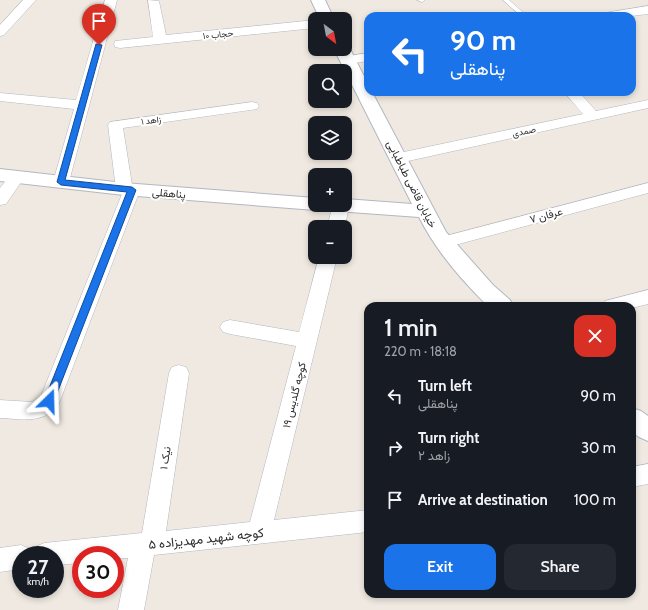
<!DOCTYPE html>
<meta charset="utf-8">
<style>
body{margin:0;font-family:Cabin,Vazirmatn,sans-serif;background:#242831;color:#f1f3f6;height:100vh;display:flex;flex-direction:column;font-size:15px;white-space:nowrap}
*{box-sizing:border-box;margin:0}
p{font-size:13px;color:#9ea1a6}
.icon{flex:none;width:22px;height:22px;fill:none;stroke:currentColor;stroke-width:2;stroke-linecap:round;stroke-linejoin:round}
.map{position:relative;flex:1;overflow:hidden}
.drawer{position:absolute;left:364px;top:302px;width:272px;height:296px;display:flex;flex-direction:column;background:#171b24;border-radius:12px;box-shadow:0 2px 6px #0003}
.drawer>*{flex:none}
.hud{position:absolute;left:364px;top:12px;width:272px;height:84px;border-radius:12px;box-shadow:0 2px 6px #0003;background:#1a73e8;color:#fff;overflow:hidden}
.needle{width:26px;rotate:148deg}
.buttons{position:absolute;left:308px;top:12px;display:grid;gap:8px}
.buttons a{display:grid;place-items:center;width:44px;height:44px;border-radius:8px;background:#171b24;box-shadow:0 2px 6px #0003;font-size:20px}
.speed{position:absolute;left:12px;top:546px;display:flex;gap:8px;font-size:20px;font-weight:700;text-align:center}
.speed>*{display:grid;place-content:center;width:52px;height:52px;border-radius:50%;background:#171b24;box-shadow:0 2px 6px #0003;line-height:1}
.speed small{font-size:10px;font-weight:400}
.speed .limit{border:6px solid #d22;background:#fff;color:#111}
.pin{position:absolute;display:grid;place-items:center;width:34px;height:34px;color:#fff;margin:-41px -17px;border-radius:50% 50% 50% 0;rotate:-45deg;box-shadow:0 0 4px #0007}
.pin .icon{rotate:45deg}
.me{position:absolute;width:44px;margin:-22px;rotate:22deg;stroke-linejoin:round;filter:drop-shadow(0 0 3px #0008)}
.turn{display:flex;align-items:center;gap:14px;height:84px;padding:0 20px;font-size:18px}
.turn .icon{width:52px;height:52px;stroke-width:2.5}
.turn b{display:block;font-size:28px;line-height:34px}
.round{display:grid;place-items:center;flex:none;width:42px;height:42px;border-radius:12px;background:#242831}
.head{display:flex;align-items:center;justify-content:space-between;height:68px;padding:0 20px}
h1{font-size:24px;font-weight:600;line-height:30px}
.cta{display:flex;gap:8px;margin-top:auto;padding:8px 20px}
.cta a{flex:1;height:46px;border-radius:12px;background:#1a73e8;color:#fff;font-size:16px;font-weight:600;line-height:46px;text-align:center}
.cta a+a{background:#242831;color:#f1f3f6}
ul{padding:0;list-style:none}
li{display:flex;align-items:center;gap:12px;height:52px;padding:0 20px}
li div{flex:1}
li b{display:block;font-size:15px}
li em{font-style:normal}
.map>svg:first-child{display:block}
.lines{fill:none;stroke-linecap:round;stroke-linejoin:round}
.lane-casing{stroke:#b4b7c1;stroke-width:1}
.street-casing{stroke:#b4b7c1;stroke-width:1}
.secondary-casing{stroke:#b4b7c1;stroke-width:2}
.lane{fill:#fff;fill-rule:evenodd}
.street{fill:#fff;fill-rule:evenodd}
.secondary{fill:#fff;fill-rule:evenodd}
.route{fill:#1a73e8;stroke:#114b97}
.labels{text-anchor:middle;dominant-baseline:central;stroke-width:4;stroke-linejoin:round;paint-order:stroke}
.far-street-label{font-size:9px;fill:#2e2e2e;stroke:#fff}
.street-label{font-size:11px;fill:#2e2e2e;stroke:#fff}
.near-street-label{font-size:13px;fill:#2e2e2e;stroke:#fff}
</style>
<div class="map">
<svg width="648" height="610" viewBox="0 0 648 610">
<rect width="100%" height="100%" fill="#efe9e1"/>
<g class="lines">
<defs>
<g id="lane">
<path d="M417,0H425L422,2Z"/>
<path d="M503,0H509L527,16H521Z"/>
</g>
<g id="street">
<path d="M23,0H36L4,35L0,36V25Z"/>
<path d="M105,0H117L69,182L67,185L61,187L55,185L53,182L74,109L0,101V93L76,100Z"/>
<path d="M148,0L159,1L166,35L315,20V28L120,48L115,47L114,44L115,41L153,37Z"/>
<path d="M648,6V14L632,16H604L606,13L610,12Z"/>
<path d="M368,53V61L348,64L343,63L341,60L343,57Z"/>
<path d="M564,92H579L596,111L648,100V108L399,163L393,161L391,158L393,155L399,153L583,114Z"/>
<path d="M252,102L257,103L259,106L257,109L123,128L132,185L138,186L140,190L60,401C47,425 22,419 0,418V400L32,402L41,396L122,194L118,193L116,189L108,125L110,122Z"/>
<path d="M16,173L22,175L24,178L6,204L0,205V188L10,175Z"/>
<path d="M648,183V193L444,248L438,246L435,242L438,238Z"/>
<path d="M345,201L349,205L345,227H327L333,205H345Z"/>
<path d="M319,257H337L274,520L368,510V532L154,555L144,610H118L128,558L115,559V555H81V563L55,565V555H21V569L0,572V548L21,545L30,549L32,554L35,547L44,543L142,533L169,373L172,367L179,365L186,367L189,373L166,531L250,522L296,346L230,334L223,332L220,327L223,322L230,320L299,332Z"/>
<path d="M648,290V304L632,308V306H602L605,301Z"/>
<path d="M648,464V484L632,487V467Z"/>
</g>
<g id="secondary">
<path d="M311,0H325L334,19H320Z"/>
<path d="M345,45L350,49L368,84V92H372L446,232L493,285L510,300L513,306H488C462,281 435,249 419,217L336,211L329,209L326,205H345V199L412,204L334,49H345Z"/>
<path d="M0,169L124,183L315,198V205H324L322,208L315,210L124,195L0,181Z"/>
<path d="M632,408L641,411L648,416V441L639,437L632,432Z"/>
</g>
</defs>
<use href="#lane" class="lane-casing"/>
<use href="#street" class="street-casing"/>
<use href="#secondary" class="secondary-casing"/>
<use href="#lane" class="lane"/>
<use href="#street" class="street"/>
<use href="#secondary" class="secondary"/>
</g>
<path class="route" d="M96,44L102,45L65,180L132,187L136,190L54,401L52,403H45L44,401L127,192L61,185L57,182Z"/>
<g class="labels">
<g class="far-street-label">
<text transform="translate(218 34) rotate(-6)">حجاب ۱۰</text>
<text transform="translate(151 120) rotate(-8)">زاهد ۱</text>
<text transform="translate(524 131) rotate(-12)">صمدی</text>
</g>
<g class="street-label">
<text transform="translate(412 184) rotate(63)">خیابان قاضی طباطبایی</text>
<text transform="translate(169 193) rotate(5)">پناهقلی</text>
<text transform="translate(546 215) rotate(-15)">عرفان ۷</text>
<text transform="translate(294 395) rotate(-76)">کوچه گلدیس ۱۹</text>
<text transform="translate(165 458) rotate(-81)">نیک ۱</text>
</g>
<g class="near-street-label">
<text transform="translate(206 538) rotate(-6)">کوچه شهید مهدیزاده ۵</text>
</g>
</g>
</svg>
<div class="buttons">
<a><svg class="needle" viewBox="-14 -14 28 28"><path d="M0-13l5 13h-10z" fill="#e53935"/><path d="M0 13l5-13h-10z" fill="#9ea1a6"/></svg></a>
<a><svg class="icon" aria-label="search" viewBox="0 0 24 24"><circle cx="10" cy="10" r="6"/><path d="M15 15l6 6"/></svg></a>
<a><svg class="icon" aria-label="layers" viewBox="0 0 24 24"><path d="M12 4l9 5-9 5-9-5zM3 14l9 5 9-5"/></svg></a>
<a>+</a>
<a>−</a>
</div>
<div class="speed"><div>27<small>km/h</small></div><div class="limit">30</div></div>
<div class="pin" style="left:99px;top:45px;background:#d93025"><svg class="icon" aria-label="arrive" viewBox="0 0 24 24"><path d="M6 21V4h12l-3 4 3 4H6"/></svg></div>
<svg class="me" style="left:49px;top:401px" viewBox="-20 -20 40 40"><path d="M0-17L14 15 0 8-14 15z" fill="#1a73e8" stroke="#fff" stroke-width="4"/></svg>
<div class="hud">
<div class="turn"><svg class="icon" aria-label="left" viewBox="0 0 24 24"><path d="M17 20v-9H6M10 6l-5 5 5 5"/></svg><div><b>90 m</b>پناهقلی</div></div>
</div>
<section class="drawer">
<div class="head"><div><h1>1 min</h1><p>220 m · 18:18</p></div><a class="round" style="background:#d93025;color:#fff"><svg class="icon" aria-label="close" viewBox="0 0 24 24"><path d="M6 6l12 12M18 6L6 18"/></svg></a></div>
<ul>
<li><svg class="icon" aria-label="left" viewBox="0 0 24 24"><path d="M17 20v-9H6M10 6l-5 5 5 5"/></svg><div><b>Turn left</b><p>پناهقلی</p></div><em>90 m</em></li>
<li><svg class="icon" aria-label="right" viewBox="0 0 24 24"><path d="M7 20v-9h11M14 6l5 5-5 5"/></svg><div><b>Turn right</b><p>زاهد ۲</p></div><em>30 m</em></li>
<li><svg class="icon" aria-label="arrive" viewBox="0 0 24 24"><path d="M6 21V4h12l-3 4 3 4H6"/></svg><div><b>Arrive at destination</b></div><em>100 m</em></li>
</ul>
<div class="cta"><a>Exit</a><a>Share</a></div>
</section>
</div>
